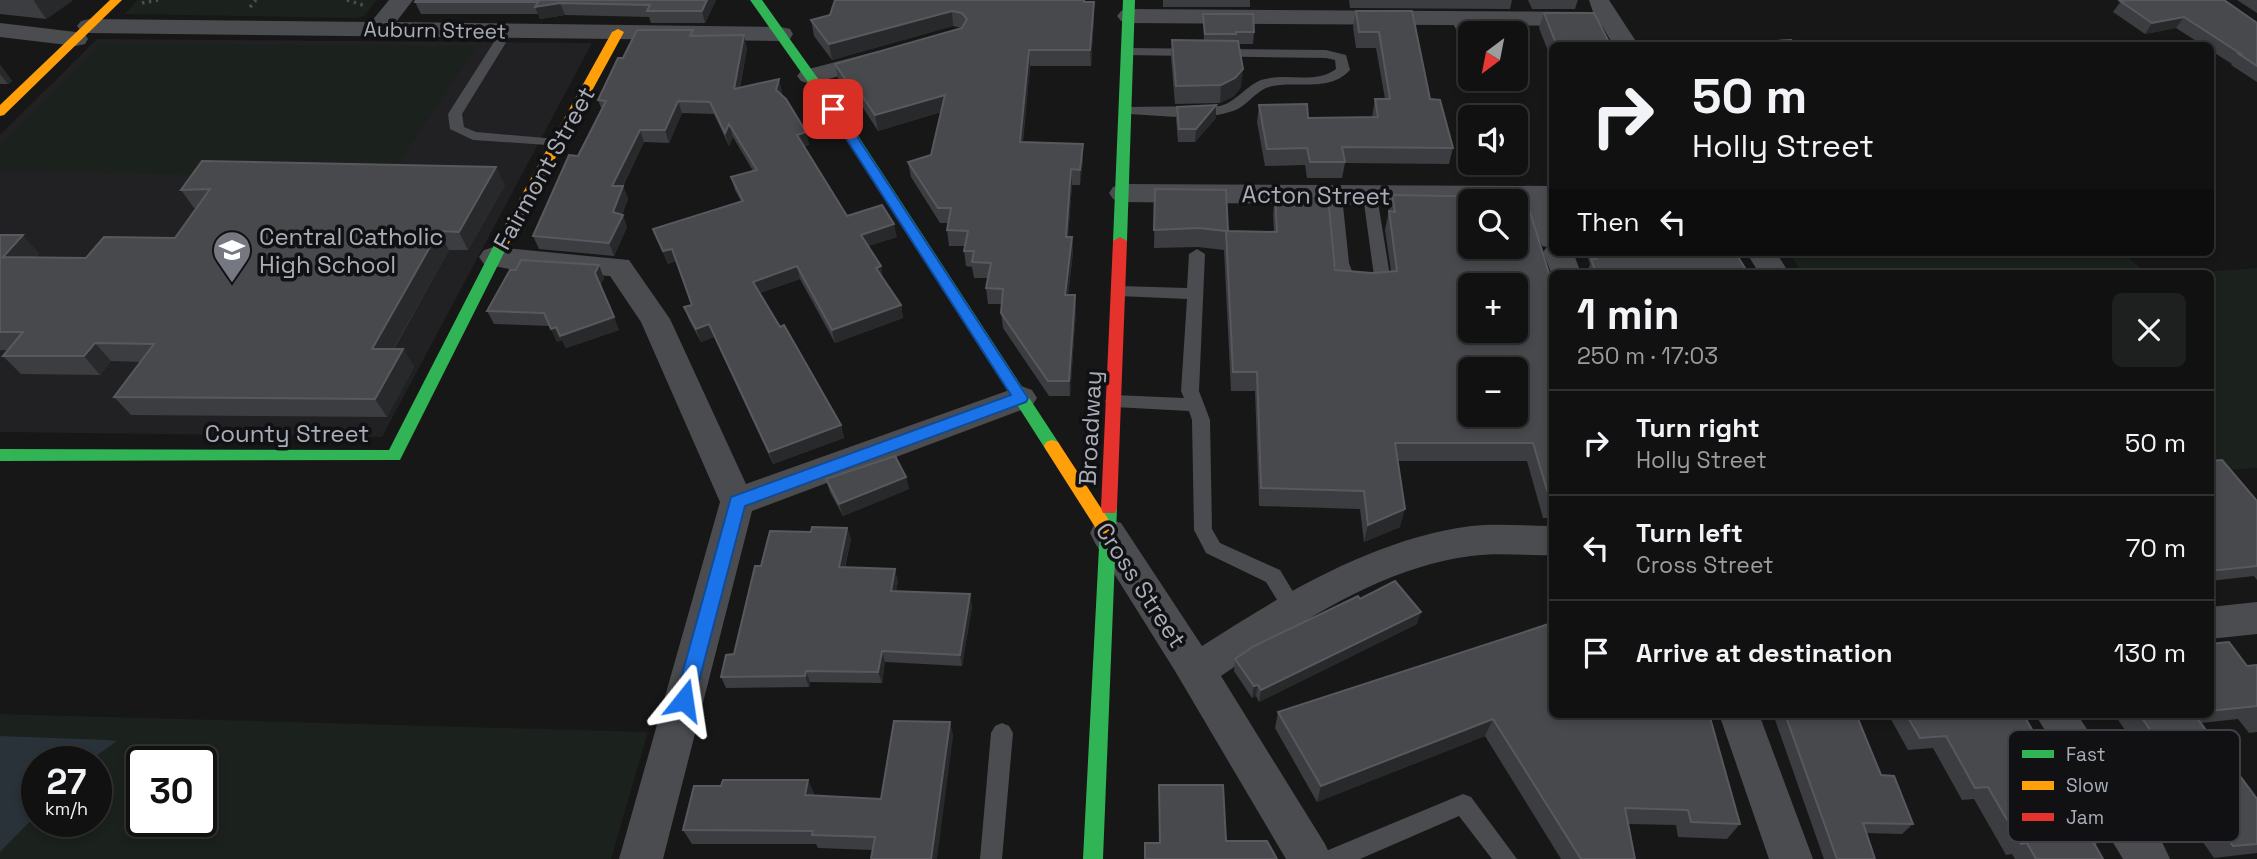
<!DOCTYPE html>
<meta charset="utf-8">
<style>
body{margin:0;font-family:"Space Grotesk",sans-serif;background:#1e1f1f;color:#f1f3f6;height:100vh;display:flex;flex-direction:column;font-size:26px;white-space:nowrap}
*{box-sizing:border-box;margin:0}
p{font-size:23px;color:#9c9d9f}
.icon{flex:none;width:38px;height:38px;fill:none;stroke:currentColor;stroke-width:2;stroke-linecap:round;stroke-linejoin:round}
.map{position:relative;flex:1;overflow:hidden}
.sheet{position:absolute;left:1549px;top:270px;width:665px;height:448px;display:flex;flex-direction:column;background:#111;border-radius:10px;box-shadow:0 4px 10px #0003,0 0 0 2px #303131}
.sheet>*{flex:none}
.banner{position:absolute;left:1549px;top:42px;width:665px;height:214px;border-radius:10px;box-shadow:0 4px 10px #0003,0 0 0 2px #303131;background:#111;color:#f1f3f6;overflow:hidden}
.needle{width:46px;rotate:212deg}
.fabs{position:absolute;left:1458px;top:21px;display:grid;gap:14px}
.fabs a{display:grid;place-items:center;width:70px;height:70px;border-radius:10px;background:#111;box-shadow:0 4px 10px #0003,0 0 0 2px #303131;font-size:35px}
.speed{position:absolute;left:21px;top:746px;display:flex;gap:14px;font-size:35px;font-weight:700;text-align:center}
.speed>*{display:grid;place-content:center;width:91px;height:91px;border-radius:50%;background:#111;box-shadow:0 4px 10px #0003,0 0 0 2px #303131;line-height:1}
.speed small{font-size:18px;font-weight:400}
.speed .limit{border:4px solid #111;border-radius:10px;background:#fff;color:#111}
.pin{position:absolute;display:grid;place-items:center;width:60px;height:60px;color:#fff;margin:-30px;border-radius:14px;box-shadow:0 4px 10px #0006}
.me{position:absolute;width:77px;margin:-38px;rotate:15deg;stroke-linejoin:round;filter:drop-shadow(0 0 5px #0008)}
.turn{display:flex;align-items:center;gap:24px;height:147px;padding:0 28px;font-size:32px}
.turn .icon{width:91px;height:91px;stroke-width:2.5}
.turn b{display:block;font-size:49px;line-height:60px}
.then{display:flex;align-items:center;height:66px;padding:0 28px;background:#0003;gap:14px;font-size:26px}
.round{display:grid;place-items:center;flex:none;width:74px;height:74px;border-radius:10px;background:#1e1f1f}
.overview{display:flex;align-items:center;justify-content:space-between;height:119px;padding:0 28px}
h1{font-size:42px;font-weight:600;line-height:52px}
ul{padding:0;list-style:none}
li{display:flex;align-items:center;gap:21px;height:105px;padding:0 28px;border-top:2px solid #303131}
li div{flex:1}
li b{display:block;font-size:26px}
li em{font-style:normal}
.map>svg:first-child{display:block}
.built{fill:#212124}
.green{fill:#1b211c;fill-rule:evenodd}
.water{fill:#2a3239}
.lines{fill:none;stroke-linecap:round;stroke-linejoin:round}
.path{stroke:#4d4e52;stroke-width:3.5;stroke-dasharray:2.5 4.5;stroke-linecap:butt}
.lane{fill:#4b4c50;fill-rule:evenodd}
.street{fill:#4b4c50;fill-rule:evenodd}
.fast{fill:#30b455;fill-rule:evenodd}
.slow{fill:#ff9f0a;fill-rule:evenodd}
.jam{fill:#e5322d;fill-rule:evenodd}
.wall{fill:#3c3d40}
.shaded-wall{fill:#28292a}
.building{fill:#48494d;stroke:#57595e;stroke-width:2;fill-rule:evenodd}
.route{fill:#1a73e8;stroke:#114b97;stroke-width:2}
.labels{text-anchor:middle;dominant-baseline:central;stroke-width:7;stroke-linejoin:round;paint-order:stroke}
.far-street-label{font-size:21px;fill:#a8adb8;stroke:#111113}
.street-label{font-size:24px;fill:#a8adb8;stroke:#111113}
.poi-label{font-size:24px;fill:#a8adb8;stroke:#111113;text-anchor:start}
.key{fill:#111113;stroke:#3e4045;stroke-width:2}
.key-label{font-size:19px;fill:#a8adb8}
</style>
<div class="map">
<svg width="2257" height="859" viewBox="0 0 2257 859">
<rect width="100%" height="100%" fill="#171717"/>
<path class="built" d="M97,39L592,43L382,437L0,432V135Z"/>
<g class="green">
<path d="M137,0H377L364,16L357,18L125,14Z"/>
<path d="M100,44L477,46L388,178L0,171V145Z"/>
<path d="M1789,252H2121L2147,273H1802Z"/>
<path d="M2257,268V468L2210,471V273H2190Z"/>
<path d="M0,714L648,732L611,859H0ZM37,761H96V821H37ZM142,761H201V821H142Z"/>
</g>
<path class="water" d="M0,736L107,740L117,741L89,761H37V814L0,852Z"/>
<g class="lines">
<g class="path">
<path d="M347,0L366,6"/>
<path d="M142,3L158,0"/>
<path d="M250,7L256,0"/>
</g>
<g class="lane">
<path d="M1456,14L1460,15L1471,33L1470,47L1465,46L1450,18Z"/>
<path d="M507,27L513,31L462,114L464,127L476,132L557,139L564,143L562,146L473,140L450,129L448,114L501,31Z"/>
<path d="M1128,48L1326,50L1346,55L1350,70C1330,92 1299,81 1273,86C1257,88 1248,106 1233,111C1201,122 1160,115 1126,114L1121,113V107L1220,106C1236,102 1246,86 1261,80C1286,72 1314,85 1336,69L1335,60L1326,58L1123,55L1122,52Z"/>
<path d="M1335,191L1342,196L1349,263L1353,274L1369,279L1374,276L1363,196L1370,191L1377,196L1390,276L1385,286L1369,289L1341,281C1328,256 1330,224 1328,196Z"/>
<path d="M1197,249L1205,254L1199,391L1210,420L1212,529L1220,543L1280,570L1304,610L1301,616L1294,618L1287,616L1266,582L1206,553L1194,530L1192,420L1189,411L1114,407L1108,405L1105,401L1108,397L1114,395L1184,398L1181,391L1187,299L1119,296L1111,291L1119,286L1187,288L1189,254Z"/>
<path d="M1002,723L1009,726L1013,733L1002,859H980L991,733L995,726Z"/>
<path d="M1463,794L1471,797L1517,859H1492L1459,816L1360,859H1323L1326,851Z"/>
</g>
<g class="street">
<path d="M389,0H413L396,22L781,27L790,29L793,34L790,39L781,41L89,33L81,31L77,26L81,21L89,19L371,22Z"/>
<path d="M1589,0H1609L1639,46H1614L1602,26L1129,23L1121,21L1117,16L1121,11L1129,9L1593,12Z"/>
<path d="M0,23L76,32L85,34L88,39L85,44L76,46L0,37Z"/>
<path d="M878,51L887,53L890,58L887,63L810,84L801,81L797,76L801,71Z"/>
<path d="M1123,184L1552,186V252H1573L1581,273L1552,275L1543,252L1547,247L1542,246L1524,204H1516V201L1370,205L1123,202L1113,199L1109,193L1113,187Z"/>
<path d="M494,247L629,260L670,319L746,484L1021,386L1032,390L1037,398L1032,406L752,511L663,859H619L720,502L641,322L610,276L509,269L484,264L479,257L484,250Z"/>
<path d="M1746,252H1776L1789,273H1759Z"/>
<path d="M1108,519L1121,523L1202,646C1283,594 1373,539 1471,526C1498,523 1525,526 1552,526V555C1525,556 1498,552 1471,556C1379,568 1296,625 1221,676L1325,844L1332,859H1286L1175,671L1095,543L1090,533L1095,523Z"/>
<path d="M2257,602V634L2210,639V607Z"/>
<path d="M1719,714H1759L1813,859H1769Z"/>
<path d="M2035,714H2077L2163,844L2170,859H2123Z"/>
</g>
<g class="fast">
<path d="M750,0H762L851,125L1058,442L1060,446L1058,450H1046L839,126Z"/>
<path d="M1123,0H1135L1127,241L1120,245L1113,241Z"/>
<path d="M501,240L508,245L400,460L0,461V449L389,450L494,245Z"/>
<path d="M1109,501L1115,503L1117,508L1103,859H1083L1101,508L1103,503Z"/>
</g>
<g class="slow">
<path d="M110,0H122L4,115L0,116V105Z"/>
<path d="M618,29L624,32L508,245L501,250L496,248L494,245L612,32Z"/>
<path d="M1052,440L1058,442L1114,528L1116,533L1114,538L1108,540L1102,538L1046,450L1044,446L1046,442Z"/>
</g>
<path class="jam" d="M1120,237L1127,241L1117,508L1115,513H1103L1101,508L1113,241Z"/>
</g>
<g class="wall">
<path d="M0,0H72V1L46,19L0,14Z"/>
<path d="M416,0H716L705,23H651L649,17L565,15L540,19L538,14H421L415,2Z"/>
<rect x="1163" y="0" width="87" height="7"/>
<path d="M1349,0H1512L1510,9L1350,8Z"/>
<path d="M1528,0H1578L1575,9H1532Z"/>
<path d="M2119,0H2224L2257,23V82L2231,65L2232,64L2210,50V46H2204L2176,28L2145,34L2113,12L2121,1Z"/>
<path d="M2237,0H2257V13Z"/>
<path d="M1086,2L1094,17L1091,66H1030L1023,142L1083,160L1080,185H1072L1068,237H1072L1073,252L1068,295H1075L1076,311L1070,396H1049L1003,328L1001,313L1002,304H988L986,288L988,278H974L972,267L966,266L964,251L965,246H949L947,230L949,223H940L911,177L908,162L931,155L941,112L878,131L860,103L855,105L838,79L835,64L962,28L953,26L832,60L814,36L811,20Z"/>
<path d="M1356,11H1412L1430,99L1453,148L1449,164L1345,163L1342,178H1307L1305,165L1265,166L1257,122L1259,105L1308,118L1372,117L1375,99H1385L1376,48H1356L1353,27Z"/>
<path d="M1544,13L1611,46H1552V61L1539,28Z"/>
<path d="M1203,14L1254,32L1253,44H1239L1241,87L1234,96L1220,103L1175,104L1171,58L1172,40L1204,41Z"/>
<path d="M694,36L747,48L740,88L782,91L781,95L806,132L809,145L804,146L847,216L897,237L868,246L883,278L901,305L903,318L835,343L800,279L760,293L841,425L844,438L773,464L714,337L701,342L689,320L684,307L692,305L676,261L668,264L653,229L741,201L735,190L731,177L753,171L733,137L729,146L714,114L682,113L669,143L644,142L623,186L628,199L622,215L627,227L614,256L539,249L533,236L602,110L598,100L623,58Z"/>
<path d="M1552,62V81L1549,73Z"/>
<path d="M0,65L12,81L8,84H0Z"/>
<path d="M1177,107L1216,118L1195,142H1178L1176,119Z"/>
<path d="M505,185L468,250H449L394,349H403L414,367L387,417L131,415L114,397L141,362L111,361L100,375L21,374L3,356L8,350H0V235L39,253L36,257L86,258L175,238L196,208H194L181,190Z"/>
<path d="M1155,189L1228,231L1274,232L1273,214L1275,195L1335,270L1372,273L1391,271L1385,230L1392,195L1470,201L1524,212L1552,283V518H1543L1527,461H1398L1400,527L1364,542L1360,509L1259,506L1255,391H1231L1224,250L1198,247L1154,248Z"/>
<path d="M1586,252H1735L1748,273H1587L1590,264Z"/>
<path d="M604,278L600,286L619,330L566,348L562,340L557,342L550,326L494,324L487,311Z"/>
<path d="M2210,461L2257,501V580L2254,576L2210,581Z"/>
<path d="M906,477L909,489L843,516L830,492L826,479Z"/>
<path d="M847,528L851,539L845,568L898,581L896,591L972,606L962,666L885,662L882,683L810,682L809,687L726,688L721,677L811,532Z"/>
<path d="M1360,599L1417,624L1259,702L1256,696L1252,698L1234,671L1235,659Z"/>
<path d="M1552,623L1740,824L1727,839L1678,837L1676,825L1628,824L1635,859H1561L1485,736L1317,802L1275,728L1278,712Z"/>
<path d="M2210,644L2247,666L2257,665V732L2249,733L2238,719L2201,723L2257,799V853L2214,858L2114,714H2210Z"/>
<path d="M1773,714H1856L1881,775L1913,824L1902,834L1866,833L1875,859H1824Z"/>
<path d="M1888,714H2023L2048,757L2080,780L2077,783L2110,834L2095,845L2103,859H2015L2012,854L2006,855L1974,799L1962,800L1933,748L1908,750Z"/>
<path d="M950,722L953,737L873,850L818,848L816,844H692L683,830L814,793L813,796L881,799Z"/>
<path d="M1159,785L1226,841L1159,843Z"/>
</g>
<g class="shaded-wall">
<path d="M35,0H72V1L46,19L34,1Z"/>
<path d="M707,0H716L705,23L702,11Z"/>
<path d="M1094,2V17L1091,66L1090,50Z"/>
<path d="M560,3L565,15L540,19L535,7Z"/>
<path d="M952,11L953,26L832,60L829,44Z"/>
<path d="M2184,17L2176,28L2145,34L2152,23Z"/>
<path d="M744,35L747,48L737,102L734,89Z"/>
<path d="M1029,50L1030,66L1021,158L1020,142Z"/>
<path d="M0,65L12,81L8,84L0,74Z"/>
<path d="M1243,69L1241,87L1234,96L1220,103L1221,85Z"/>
<path d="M779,79L782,91L780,103L776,90Z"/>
<path d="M857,88L860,103L855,105L852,89Z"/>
<path d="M945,95L947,110L878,131L875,115Z"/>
<path d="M678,101L682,113L669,143L665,130Z"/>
<path d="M1216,105V118L1195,142L1196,129Z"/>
<path d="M729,124L733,137L729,146L725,133Z"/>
<path d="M640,130L644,142L616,199L612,186Z"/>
<path d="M806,132L809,145L800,147L797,135Z"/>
<path d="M1083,144V160L1080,185V170Z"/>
<path d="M496,167L505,185L468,250L459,232Z"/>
<path d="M1071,169L1072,185L1067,252L1066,237Z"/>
<path d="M623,186L628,199L618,225L613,212Z"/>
<path d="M623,215L627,227L614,256L609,243Z"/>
<path d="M894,224L897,237L864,247L861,235Z"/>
<path d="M439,231L449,250L383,367L372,349Z"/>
<path d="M23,235L39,253L20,275L3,257Z"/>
<path d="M1072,237L1073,252L1066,310L1065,295Z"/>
<path d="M672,249L676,261L668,264L663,251Z"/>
<path d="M599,265L604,278L600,286L595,273Z"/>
<path d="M797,266L800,279L756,294L753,282Z"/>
<path d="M881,266L883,279L876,268Z"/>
<path d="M1075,295L1076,311L1070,396L1069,381Z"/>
<path d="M901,305L903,318L835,343L832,330Z"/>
<path d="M614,317L619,330L566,348L562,340L557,342L551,329Z"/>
<path d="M709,324L714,337L701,342L696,329Z"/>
<path d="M95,343L111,361L100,375L84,356Z"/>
<path d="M403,349L414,367L387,417L375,399Z"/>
<path d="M841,425L844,438L773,464L769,452Z"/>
<path d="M906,477L909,489L843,516L839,504Z"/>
<path d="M1405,509L1400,527L1364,542L1368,525Z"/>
<path d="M847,528L851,539L842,579L839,567Z"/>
<path d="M895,569L898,581L894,602L891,591Z"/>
<path d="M970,594L972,606L962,666L960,655Z"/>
<path d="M1421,612L1417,624L1259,702L1261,690Z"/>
<path d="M882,651L885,662L882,683L878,672Z"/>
<path d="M806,671L810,682L809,687L805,676Z"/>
<path d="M1258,685L1256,696L1252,698L1254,686Z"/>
<path d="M1493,719L1485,736L1317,802L1321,786Z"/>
<path d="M950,722L953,737L937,859H931Z"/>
<path d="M808,780L814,793L811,809L805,795Z"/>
</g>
<g class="building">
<path d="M416,0H707L702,11H647L650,5L560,3L535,7L538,2H415Z"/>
<path d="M835,0H1084V2H1094L1090,50H1029L1020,142L1083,144L1080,170L1071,169L1066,237H1072L1065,295H1075L1069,381H1048L1001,313L1003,289L986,288L991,263L972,262L974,251H964L968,231L947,230L951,208H938L908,162L931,155L945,95L875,115L857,88L852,89L835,64L962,28L967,19L962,13L952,11L829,44L811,20L830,15Z"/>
<path d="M2127,0H2224L2257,23V66L2239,54H2241L2184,17L2152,23L2120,1Z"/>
<path d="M1356,11H1412L1430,99L1440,100L1453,148L1342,147L1345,162H1310L1307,148L1267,149L1259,105L1307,104L1308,118L1378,117L1375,99H1390L1379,32H1359Z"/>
<path d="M1544,13H1594L1611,46H1557Z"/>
<path d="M1203,14H1253L1254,32H1236V34H1205Z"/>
<path d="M637,30H693L690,36L744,35L734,89L779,79L776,90L786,99L806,132L797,135L847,216L882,205L894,224L861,235L881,266L876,268L901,305L832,330L797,266L753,282L780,327L784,325L841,425L769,452L709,324L696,329L684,307L692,305L672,249L663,251L653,229L743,201L731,177L757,170L729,124L725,133L710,102L678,101L665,130H640L612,186H623L613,212L623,215L609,243L533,236L569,155L578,156L606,101L598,100L618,58H623Z"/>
<path d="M1172,40L1238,41L1243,69L1235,78L1221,85L1176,86Z"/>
<path d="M1791,40L1796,46H1747L1744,43Z"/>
<path d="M1216,105L1196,129H1179L1177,107Z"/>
<path d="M202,161L496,167L459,232L439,231L372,349H403L375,399L114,397L154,344L95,343L84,356H3L23,332H0V235H23L3,257L86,258L104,237L175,238L210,189L181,190Z"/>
<path d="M1155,189L1226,190L1228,231L1277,232L1275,195L1328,197L1335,270L1372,273L1397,271L1389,211L1395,212L1392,195L1504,197L1506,201H1470V247H1516V203H1521L1524,212H1530L1552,283V500H1550L1533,443H1395L1405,509L1368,525L1364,491L1261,488L1257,372H1233L1226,231L1199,228L1154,230ZM1470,285H1516V331H1470ZM1470,369H1516V415H1470Z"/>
<path d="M1595,252H1735L1748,273H1596L1591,259H1597Z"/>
<path d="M521,260L599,265L595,273L614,317L560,336L556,327L551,329L544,313L487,311L510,270H516Z"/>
<path d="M895,456L906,477L839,504L826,479Z"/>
<path d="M2222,460L2257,501V566L2210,571V461Z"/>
<path d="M812,527L847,528L839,567L895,569L891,591L970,594L960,655L882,651L878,672L806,671L805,676L721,677L726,655L734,654L755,566H761L770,531L811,532Z"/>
<path d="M1395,581L1421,612L1261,690L1258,685L1254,686L1235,659L1254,646L1358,596L1360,599Z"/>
<path d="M1552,623V714H1709L1740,824L1691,822L1688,810L1625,808L1635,859H1581L1493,719L1321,786L1278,712Z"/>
<path d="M2229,642L2247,666L2257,665V706L2210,711V644Z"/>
<path d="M1785,714H1856L1881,775L1894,776L1913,824L1863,823L1875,859H1837Z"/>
<path d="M1906,714H2023L2048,757L2065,755L2080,780L2075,781L2110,834L2090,836L2103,859H2036L2027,843L2021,844L1988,787L1975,788L1946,736L1920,738Z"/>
<path d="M2139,714H2194L2257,799V844L2233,846Z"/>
<path d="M894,721L950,722L931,859H871L875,837L812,835L813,831L683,830L694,786H721L723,780H808L805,795L881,799Z"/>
<path d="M1159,785H1223L1226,841H1267L1277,859H1145V843H1160Z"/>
</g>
<path class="route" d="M833,105L839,109L1028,398L1026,402L745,506L694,700L691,706L684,708L677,706L675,700L731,497L1011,395L827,109Z"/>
<defs>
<symbol id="school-pin" viewBox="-11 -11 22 30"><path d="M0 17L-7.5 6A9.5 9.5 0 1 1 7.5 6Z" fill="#757880" stroke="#111113"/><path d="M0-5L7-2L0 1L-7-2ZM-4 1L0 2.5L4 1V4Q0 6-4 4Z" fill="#fff"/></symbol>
</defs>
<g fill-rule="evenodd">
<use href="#school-pin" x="210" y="228" width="44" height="60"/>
</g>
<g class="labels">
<g class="far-street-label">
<text transform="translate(435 30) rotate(1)">Auburn Street</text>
</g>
<g class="street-label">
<text transform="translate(544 168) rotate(-61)">Fairmont Street</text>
<text transform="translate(1316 195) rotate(1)">Acton Street</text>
<text transform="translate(1090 428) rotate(-87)">Broadway</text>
<text x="287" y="433">County Street</text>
<text transform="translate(1141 585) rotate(57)">Cross Street</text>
</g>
<g class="poi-label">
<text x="259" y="236">Central Catholic<tspan x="259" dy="28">High School</tspan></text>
</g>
</g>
<rect x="2008" y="730" width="232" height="112" rx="10" class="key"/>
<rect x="2022" y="750" width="32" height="8" fill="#30b455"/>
<rect x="2022" y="781" width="32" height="9" fill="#ff9f0a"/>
<rect x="2022" y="813" width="32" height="8" fill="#e5322d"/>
<g class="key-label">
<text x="2066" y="761">Fast</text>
<text x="2066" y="792">Slow</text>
<text x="2066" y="824">Jam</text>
</g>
</svg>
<div class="fabs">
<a><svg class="needle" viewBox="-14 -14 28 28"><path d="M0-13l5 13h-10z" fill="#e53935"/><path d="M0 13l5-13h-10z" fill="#9c9d9f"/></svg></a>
<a><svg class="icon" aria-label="sound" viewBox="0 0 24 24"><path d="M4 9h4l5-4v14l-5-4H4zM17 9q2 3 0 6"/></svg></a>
<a><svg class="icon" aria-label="search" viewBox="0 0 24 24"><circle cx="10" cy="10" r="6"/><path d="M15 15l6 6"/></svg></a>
<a>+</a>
<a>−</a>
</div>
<div class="speed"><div>27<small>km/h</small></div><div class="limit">30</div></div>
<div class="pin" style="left:833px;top:109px;background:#d93025"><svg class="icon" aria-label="arrive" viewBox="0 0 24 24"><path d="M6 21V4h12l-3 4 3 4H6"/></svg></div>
<svg class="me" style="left:684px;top:700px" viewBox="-20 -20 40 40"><path d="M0-17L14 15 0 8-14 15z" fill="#1a73e8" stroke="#fff" stroke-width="4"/></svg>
<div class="banner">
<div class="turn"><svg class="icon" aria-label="right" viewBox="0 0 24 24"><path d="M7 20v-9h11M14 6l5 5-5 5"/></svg><div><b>50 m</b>Holly Street</div></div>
<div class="then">Then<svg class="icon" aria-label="left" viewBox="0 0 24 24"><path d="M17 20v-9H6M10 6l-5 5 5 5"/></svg></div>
</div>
<section class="sheet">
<div class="overview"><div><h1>1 min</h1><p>250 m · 17:03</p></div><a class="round"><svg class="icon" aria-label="close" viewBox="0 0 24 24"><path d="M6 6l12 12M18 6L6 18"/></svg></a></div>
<ul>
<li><svg class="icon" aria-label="right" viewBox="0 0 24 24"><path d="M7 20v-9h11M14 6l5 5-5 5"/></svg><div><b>Turn right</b><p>Holly Street</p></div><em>50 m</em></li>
<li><svg class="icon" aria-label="left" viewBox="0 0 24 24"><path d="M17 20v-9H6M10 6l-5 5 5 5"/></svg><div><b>Turn left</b><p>Cross Street</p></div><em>70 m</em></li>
<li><svg class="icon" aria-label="arrive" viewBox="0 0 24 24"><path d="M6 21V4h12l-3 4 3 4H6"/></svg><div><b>Arrive at destination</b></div><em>130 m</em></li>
</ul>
</section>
</div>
